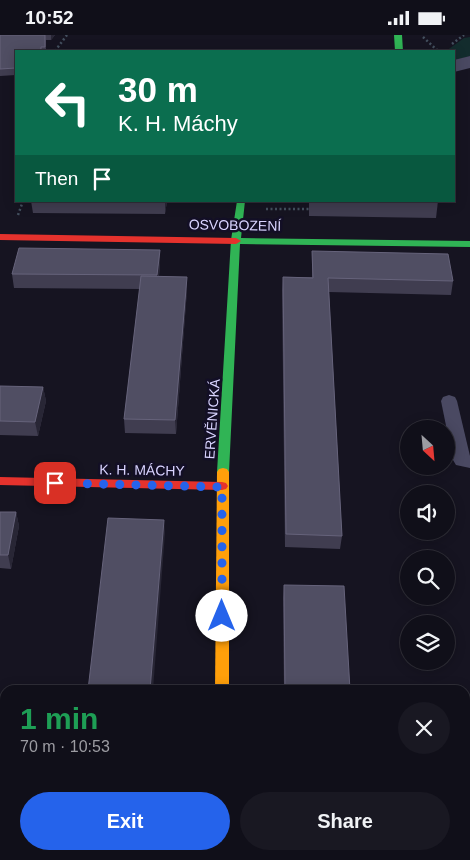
<!DOCTYPE html>
<meta charset="utf-8">
<style>
body{margin:0;font-family:Arial,sans-serif;background:#191822;color:#f1f3f6;height:100vh;display:flex;flex-direction:column;font-size:19px;white-space:nowrap}
*{box-sizing:border-box;margin:0}
p{font-size:16px;color:#9c9ca2}
.icon{flex:none;width:28px;height:28px;fill:none;stroke:currentColor;stroke-width:2;stroke-linecap:round;stroke-linejoin:round}
.map{position:relative;flex:1;overflow:hidden}
.side{position:absolute;left:0px;top:650px;width:470px;height:175px;display:flex;flex-direction:column;background:#100f19;border-radius:15px 15px 0 0;box-shadow:0 2px 12px #0003,0 0 0 1px #302f38}
.side>*{flex:none}
.banner{position:absolute;left:15px;top:15px;width:440px;height:152px;border-radius:0px;box-shadow:0 2px 12px #0003,0 0 0 1px #302f38;background:#0b6e4f;color:#fff;overflow:hidden}
.needle{width:32px;rotate:154deg}
.fabs{position:absolute;left:400px;top:385px;display:grid;gap:10px}
.fabs a{display:grid;place-items:center;width:55px;height:55px;border-radius:50%;background:#100f19;box-shadow:0 2px 12px #0003,0 0 0 1px #302f38;font-size:25px}
.pin{position:absolute;display:grid;place-items:center;width:42px;height:42px;color:#fff;margin:-21px;border-radius:10px;box-shadow:0 2px 8px #0006}
.me{position:absolute;width:55px;margin:-28px;rotate:0deg;stroke-linejoin:round;filter:drop-shadow(0 0 4px #0008)}
.turn{display:flex;align-items:center;gap:18px;height:105px;padding:0 20px;font-size:22px}
.turn .icon{width:65px;height:65px;stroke-width:2.5}
.turn b{display:block;font-size:35px;line-height:42px}
.then{display:flex;align-items:center;height:48px;padding:0 20px;background:#0003;gap:10px;font-size:19px}
.round{display:grid;place-items:center;flex:none;width:52px;height:52px;border-radius:26px;background:#191822}
.headline{display:flex;align-items:center;justify-content:space-between;height:85px;padding:0 20px}
h1{font-size:30px;font-weight:700;line-height:38px;color:#1e9e55}
.button{display:flex;gap:10px;margin-top:auto;padding:10px 20px}
.button a{flex:1;height:58px;border-radius:30px;background:#2563eb;color:#fff;font-size:20px;font-weight:700;line-height:58px;text-align:center}
.button a+a{background:#191822;color:#f1f3f6}
.status{display:flex;justify-content:space-between;align-items:center;height:35px;padding:0 25px;background:#100f19;direction:ltr}
.status svg{height:14px;fill:currentColor}
.map>svg:first-child{display:block}
.green{fill:#132c2d}
.lines{fill:none;stroke-linecap:round;stroke-linejoin:round}
.path-far1{stroke:#44505f;stroke-width:2.5;stroke-dasharray:2 2.5;stroke-linecap:butt}
.path{stroke:#44505f;stroke-width:4;stroke-dasharray:3 4.5;stroke-linecap:butt}
.lane{fill:#4a4962;fill-rule:evenodd}
.street{fill:#4a4962;fill-rule:evenodd}
.fast{fill:#30b455;fill-rule:evenodd}
.slow{fill:#ff9f0a;fill-rule:evenodd}
.jam{fill:#e5322d;fill-rule:evenodd}
.wall{fill:#403d50}
.shaded-wall{fill:#282635}
.building{fill:#504e63;stroke:#66637b}
.route{stroke:#2563eb;stroke-width:9;stroke-dasharray:0 16.2}
.labels{text-anchor:middle;dominant-baseline:central;stroke-width:5;stroke-linejoin:round;paint-order:stroke}
.street-label{font-size:14px;fill:#d9d4ff;stroke:#130f26}
</style>
<div class="status"><b>10:52</b><svg viewBox="0 0 49 12"><path d="M0 12V9h3v3zM5 12V6h3v6zM10 12V3h3v9zM15 12V0h3v12zM26 1h20v11H26zM47 4h2v5h-2z"/></svg></div>
<div class="map">
<svg width="470" height="825" viewBox="0 0 470 825">
<rect width="100%" height="100%" fill="#161421"/>
<path class="green" d="M470,2V21L454,26V16H446L464,3Z"/>
<g class="lines">
<g class="path-far1">
<path d="M423,2L438,16"/>
<path d="M452,9L464,0"/>
<path d="M55,16L67,0"/>
<path d="M266,174H309"/>
<path d="M18,180L23,166"/>
</g>
<path class="path" d="M465,678L470,676"/>
<path class="lane" d="M449,360L455,362L457,366L470,421V433L456,430L453,425L441,366L443,362Z"/>
<path class="street" d="M470,21V33L454,37V25Z"/>
<g class="fast">
<path d="M394,0H402L403,16H395Z"/>
<path d="M237,166H245L241,203L470,206V212L240,209L229,437L227,440H219L217,437L231,205Z"/>
<path d="M203,820H219L218,825H202Z"/>
</g>
<path class="slow" d="M223,433L227,434L229,437V655H215L217,437L219,434Z"/>
<g class="jam">
<path d="M0,199L236,203L241,206L236,209L0,205Z"/>
<path d="M0,442L222,447L226,448L228,451L226,454L222,455L0,450Z"/>
</g>
</g>
<g class="wall">
<path d="M0,0H55L51,5H46V16H16V40L0,41Z"/>
<path d="M31,166H167L165,179L33,178Z"/>
<path d="M309,166H438L436,183L309,181Z"/>
<path d="M160,215V228L159,241L187,255L176,399L125,398L124,384L140,254L14,253L12,239Z"/>
<path d="M312,216L453,246L451,260L329,257L342,501L340,514L285,512L282,255L283,242H312Z"/>
<path d="M0,351L43,352L46,366L38,401L0,400Z"/>
<path d="M0,477H16L19,491L11,534L0,533Z"/>
<path d="M284,550L350,655H284L283,563Z"/>
<path d="M470,708V734L467,718Z"/>
<rect x="0" y="711" width="5" height="71"/>
</g>
<g class="shaded-wall">
<path d="M51,0H55L51,5Z"/>
<path d="M165,166H167L165,179Z"/>
<path d="M160,215V228L158,254L157,240Z"/>
<path d="M187,242V255L176,399L175,385Z"/>
<path d="M43,352L46,366L38,401L35,387Z"/>
<path d="M16,477L19,491L11,534L8,520Z"/>
<path d="M164,485L165,498L153,655H150Z"/>
</g>
<g class="building">
<path d="M0,0H45V12H41V16H16V33L0,34Z"/>
<path d="M19,213L160,215L157,240L12,239Z"/>
<path d="M312,216L448,219L453,246L328,243L342,501L286,499L283,242L313,243Z"/>
<path d="M141,241L187,242L175,385L124,384Z"/>
<path d="M0,351L43,352L35,387L0,386Z"/>
<path d="M0,477H16L8,520H0Z"/>
<path d="M108,483L164,485L150,655H88Z"/>
<path d="M284,550L344,551L350,655H285Z"/>
<rect x="0" y="711" width="5" height="59"/>
<rect x="288" y="820" width="70" height="5"/>
</g>
<g class="lines">
<path class="route" d="M55,448L222,452V581"/>
</g>
<g class="labels">
<g class="street-label">
<text transform="translate(235 190) rotate(1)">OSVOBOZENÍ</text>
<text transform="translate(212 384) rotate(-86)">ERVĚNICKÁ</text>
<text transform="translate(142 435) rotate(1)">K. H. MÁCHY</text>
</g>
</g>
</svg>
<div class="fabs">
<a><svg class="needle" viewBox="-14 -14 28 28"><path d="M0-13l5 13h-10z" fill="#e53935"/><path d="M0 13l5-13h-10z" fill="#9c9ca2"/></svg></a>
<a><svg class="icon" aria-label="sound" viewBox="0 0 24 24"><path d="M4 9h4l5-4v14l-5-4H4zM17 9q2 3 0 6"/></svg></a>
<a><svg class="icon" aria-label="search" viewBox="0 0 24 24"><circle cx="10" cy="10" r="6"/><path d="M15 15l6 6"/></svg></a>
<a><svg class="icon" aria-label="layers" viewBox="0 0 24 24"><path d="M12 4l9 5-9 5-9-5zM3 14l9 5 9-5"/></svg></a>
</div>
<div class="pin" style="left:55px;top:448px;background:#d93025"><svg class="icon" aria-label="arrive" viewBox="0 0 24 24"><path d="M6 21V4h12l-3 4 3 4H6"/></svg></div>
<svg class="me" style="left:222px;top:581px" viewBox="-20 -20 40 40"><circle r="19" fill="#fff"/><path d="M0-13L10 11 0 6-10 11z" fill="#2563eb"/></svg>
<div class="banner">
<div class="turn"><svg class="icon" aria-label="left" viewBox="0 0 24 24"><path d="M17 20v-9H6M10 6l-5 5 5 5"/></svg><div><b>30 m</b>K. H. Máchy</div></div>
<div class="then">Then<svg class="icon" aria-label="arrive" viewBox="0 0 24 24"><path d="M6 21V4h12l-3 4 3 4H6"/></svg></div>
</div>
<section class="side">
<div class="headline"><div><h1>1 min</h1><p>70 m · 10:53</p></div><a class="round"><svg class="icon" aria-label="close" viewBox="0 0 24 24"><path d="M6 6l12 12M18 6L6 18"/></svg></a></div>
<div class="button"><a>Exit</a><a>Share</a></div>
</section>
</div>
